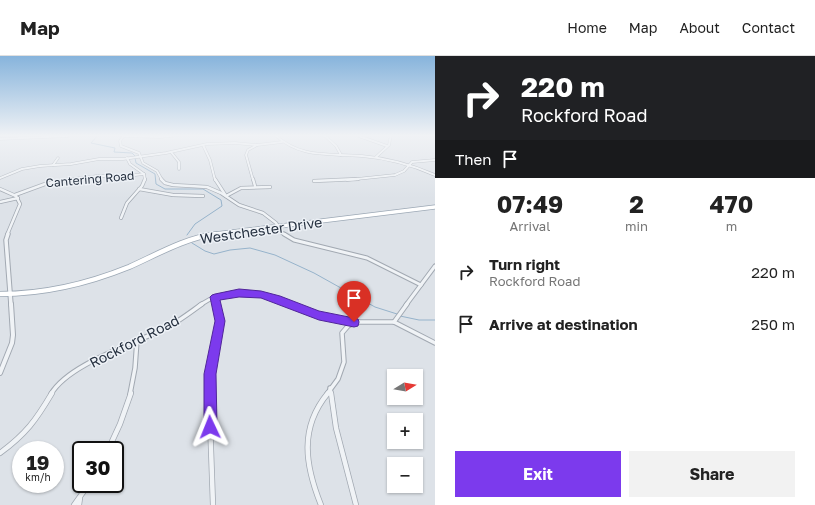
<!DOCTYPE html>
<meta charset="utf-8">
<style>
body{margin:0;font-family:"Golos Text",sans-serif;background:#f2f2f2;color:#222;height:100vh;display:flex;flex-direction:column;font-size:15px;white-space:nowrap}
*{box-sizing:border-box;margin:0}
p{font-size:13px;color:#767676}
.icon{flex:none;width:22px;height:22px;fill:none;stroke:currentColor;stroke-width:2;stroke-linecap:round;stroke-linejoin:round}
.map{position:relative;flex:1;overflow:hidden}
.panel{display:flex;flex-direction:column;background:#fff;width:380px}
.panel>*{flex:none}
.top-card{background:#202124;color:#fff;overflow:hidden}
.needle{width:26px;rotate:79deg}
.fabs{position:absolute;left:387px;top:313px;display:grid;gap:8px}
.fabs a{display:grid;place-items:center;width:36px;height:36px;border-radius:0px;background:#fff;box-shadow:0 1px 3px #0004;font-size:20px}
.speed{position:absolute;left:12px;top:385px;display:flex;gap:8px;font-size:20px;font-weight:700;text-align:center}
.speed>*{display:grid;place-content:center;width:52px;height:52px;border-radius:50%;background:#fff;box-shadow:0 1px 3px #0004;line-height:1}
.speed small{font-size:10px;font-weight:400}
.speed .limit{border:2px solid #111;border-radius:6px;background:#fff;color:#111}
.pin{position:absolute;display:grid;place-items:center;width:34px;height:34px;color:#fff;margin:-41px -17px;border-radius:50% 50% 50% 0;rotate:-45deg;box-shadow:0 0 4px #0007}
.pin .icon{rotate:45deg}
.me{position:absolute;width:44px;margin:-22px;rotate:358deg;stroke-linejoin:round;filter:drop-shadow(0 0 3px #0008)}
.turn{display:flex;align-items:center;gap:14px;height:84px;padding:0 20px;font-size:18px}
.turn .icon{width:52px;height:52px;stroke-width:2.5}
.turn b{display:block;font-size:28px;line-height:34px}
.then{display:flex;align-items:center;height:38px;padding:0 20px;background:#0003;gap:8px;font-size:15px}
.eta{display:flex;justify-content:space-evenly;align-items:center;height:68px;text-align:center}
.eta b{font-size:24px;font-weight:700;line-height:28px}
.primary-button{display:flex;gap:8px;margin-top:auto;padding:8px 20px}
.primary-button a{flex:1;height:46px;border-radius:0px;background:#7c3aed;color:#fff;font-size:16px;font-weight:700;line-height:46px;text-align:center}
.primary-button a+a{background:#f2f2f2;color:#222}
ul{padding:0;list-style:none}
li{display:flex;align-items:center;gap:12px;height:52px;padding:0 20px}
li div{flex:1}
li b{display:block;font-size:15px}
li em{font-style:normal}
header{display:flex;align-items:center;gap:24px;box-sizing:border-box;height:56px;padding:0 20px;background:#fff;border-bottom:1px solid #e0e0e0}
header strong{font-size:19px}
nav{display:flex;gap:22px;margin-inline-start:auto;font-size:14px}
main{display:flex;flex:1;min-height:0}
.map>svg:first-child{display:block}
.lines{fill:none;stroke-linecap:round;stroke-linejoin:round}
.stream{stroke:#96b3cb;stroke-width:1}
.minor-far4-casing{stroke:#a2a9b2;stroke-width:3}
.minor-far3-casing{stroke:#a2a9b2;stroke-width:4}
.minor-far2-casing{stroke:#a2a9b2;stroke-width:5}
.minor-far1-casing{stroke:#a2a9b2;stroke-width:5.5}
.minor-casing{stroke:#a2a9b2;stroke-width:6}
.tertiary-far2-casing{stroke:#a2a9b2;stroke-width:4}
.tertiary-far1-casing{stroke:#a2a9b2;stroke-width:5.5}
.tertiary-casing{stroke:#a2a9b2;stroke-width:6}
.primary-far1-casing{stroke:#9ca8b5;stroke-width:5}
.primary-casing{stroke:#9ca8b5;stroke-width:6}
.minor-far4{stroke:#f0f3f6;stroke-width:2}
.minor-far3{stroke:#f0f3f6;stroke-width:2.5}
.minor-far2{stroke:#f0f3f6;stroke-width:3}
.minor-far1{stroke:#f0f3f6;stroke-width:3.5}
.minor{stroke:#f0f3f6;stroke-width:4.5}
.tertiary-far2{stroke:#f0f3f6;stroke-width:2.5}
.tertiary-far1{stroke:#f0f3f6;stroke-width:3.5}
.tertiary{stroke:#f0f3f6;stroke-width:4}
.primary-far1{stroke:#fff;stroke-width:3.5}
.primary{stroke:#fff;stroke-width:4.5}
.route{fill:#7c3aed;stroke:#51269a}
.labels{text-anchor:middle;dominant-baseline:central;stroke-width:3;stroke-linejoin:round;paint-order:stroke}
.far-street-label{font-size:12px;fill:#263140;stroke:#edf1f6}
.street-label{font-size:14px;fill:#263140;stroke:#edf1f6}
</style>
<header>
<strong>Map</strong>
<nav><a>Home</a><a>Map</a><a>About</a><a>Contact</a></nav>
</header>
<main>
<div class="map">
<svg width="435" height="449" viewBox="0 0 435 449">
<rect width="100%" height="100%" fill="#dde2e8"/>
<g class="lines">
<g class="stream">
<path d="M98,79L91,87L115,92L114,96L132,97L135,100"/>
<path d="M135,102L136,107L155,118L156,128L165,133H203L221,144L222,150L195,168L187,179"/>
<path d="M192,187L205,195L214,198L230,194L250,192L275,199L314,217L375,251L397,258"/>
<path d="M400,260L419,264H435"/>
</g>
<defs>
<g id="minor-far4">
<path d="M124,79L120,85L121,90L139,97L143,107L157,115L162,124"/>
<path d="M275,79C302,103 328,97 362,100C387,102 412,109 435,119"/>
<path d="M324,79L336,90L341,99"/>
<path d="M356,79L387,90"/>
<path d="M123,80L160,81L180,79"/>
<path d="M0,83L68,80"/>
<path d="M203,89L210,104L215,124"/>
<path d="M171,96L179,106V113"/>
<path d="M376,101L389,89L391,79"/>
<path d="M127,102L130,108L144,118L145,124"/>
<path d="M53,109L58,102"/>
<path d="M0,122L22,113L40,110L71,108L99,103H123L166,97L207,88L235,87L257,89L282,86"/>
<path d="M65,124L97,120H126L144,118"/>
<path d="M253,124L246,99L248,94L257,89"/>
<path d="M347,124L395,119L404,115L412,106L435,104"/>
</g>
<g id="minor-far3">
<path d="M161,123L165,127L173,129L207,131L221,137L239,149L263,157L276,167L282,177L286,179"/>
<path d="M215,123L226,140L241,132L270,131"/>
<path d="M253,123L255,130"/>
<path d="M314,125L358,123"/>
<path d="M139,133L173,139L203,140"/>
<path d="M15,139L45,128L72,123"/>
<path d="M0,146L18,142"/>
<path d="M121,162L127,147L142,130L145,123"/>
</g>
<g id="minor-far2">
<path d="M284,178L294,184L367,202L421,229"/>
<path d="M215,241L217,249"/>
<path d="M200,249C228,230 261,236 290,249"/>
<path d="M406,249L435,210"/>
</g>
<g id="minor-far1">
<path d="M288,248L303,255L347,266H394L435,287"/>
<path d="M394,266L407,248"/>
<path d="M330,332L331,338"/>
<path d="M51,338C70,306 139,287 171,269C182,263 192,255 202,248"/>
<path d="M130,338L135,312L137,284"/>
<path d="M209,338L212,304L220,265L216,248"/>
<path d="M327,338L338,323L344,306L342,277L348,270L354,267"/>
</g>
<g id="minor">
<path d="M209,337L213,449"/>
<path d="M331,337L336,372L356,449"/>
<path d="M108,394L120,368L131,337"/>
<path d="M0,397C26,378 36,364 52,337"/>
<path d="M74,449L89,428"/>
<path d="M79,449L80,442"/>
<path d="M321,449C305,409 299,372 328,337"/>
</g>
<path id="tertiary-far2" d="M0,133L16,140L20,148L7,179"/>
<path id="tertiary-far1" d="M8,178L6,184L11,249"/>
<path id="tertiary" d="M0,317L12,287L13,279L11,248"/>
<path id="primary-far1" d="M207,179L435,151"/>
<path id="primary" d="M0,238C45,238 87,228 129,211C156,199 185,182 215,178"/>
</defs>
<use href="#minor-far4" class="minor-far4-casing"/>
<use href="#minor-far3" class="minor-far3-casing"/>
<use href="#minor-far2" class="minor-far2-casing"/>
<use href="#minor-far1" class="minor-far1-casing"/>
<use href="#minor" class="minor-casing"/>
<use href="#tertiary-far2" class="tertiary-far2-casing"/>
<use href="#tertiary-far1" class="tertiary-far1-casing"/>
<use href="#tertiary" class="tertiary-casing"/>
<use href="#primary-far1" class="primary-far1-casing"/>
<use href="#primary" class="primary-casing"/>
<use href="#minor-far4" class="minor-far4"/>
<use href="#minor-far3" class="minor-far3"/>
<use href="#minor-far2" class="minor-far2"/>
<use href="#minor-far1" class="minor-far1"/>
<use href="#minor" class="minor"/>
<use href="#tertiary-far2" class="tertiary-far2"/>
<use href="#tertiary-far1" class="tertiary-far1"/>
<use href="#tertiary" class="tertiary"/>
<use href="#primary-far1" class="primary-far1"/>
<use href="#primary" class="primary"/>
</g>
<linearGradient id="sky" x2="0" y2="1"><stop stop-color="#87b4dc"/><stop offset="0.56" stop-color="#f0f2f5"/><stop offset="1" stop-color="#f0f2f5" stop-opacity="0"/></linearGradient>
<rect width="435" height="142" fill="url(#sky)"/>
<path class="route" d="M239,233L261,235L280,240L319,255L354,262L358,263L359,266L358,270L354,271L319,264L261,242L239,241L220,244L225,265L216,318L217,371L215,375L210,377L206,375L204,371V318L215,265L210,241L212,239L215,238Z"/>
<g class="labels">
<g class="far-street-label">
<text transform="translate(90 123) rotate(-5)">Cantering Road</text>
</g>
<g class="street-label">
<text transform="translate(261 174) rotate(-8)">Westchester Drive</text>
<text transform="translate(134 285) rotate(-27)">Rockford Road</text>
</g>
</g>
</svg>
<div class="fabs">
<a><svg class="needle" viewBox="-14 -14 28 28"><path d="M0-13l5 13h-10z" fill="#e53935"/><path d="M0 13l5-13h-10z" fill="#767676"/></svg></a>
<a>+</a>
<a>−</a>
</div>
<div class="speed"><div>19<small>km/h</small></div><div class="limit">30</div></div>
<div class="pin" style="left:354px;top:266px;background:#d93025"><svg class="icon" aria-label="arrive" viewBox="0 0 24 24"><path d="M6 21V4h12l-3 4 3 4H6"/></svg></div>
<svg class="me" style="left:210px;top:371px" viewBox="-20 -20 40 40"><path d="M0-17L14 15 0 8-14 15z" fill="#7c3aed" stroke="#fff" stroke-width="4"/></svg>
</div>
<section class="panel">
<div class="top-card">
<div class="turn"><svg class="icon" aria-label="right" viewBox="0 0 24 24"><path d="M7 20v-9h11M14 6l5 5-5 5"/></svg><div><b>220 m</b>Rockford Road</div></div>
<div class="then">Then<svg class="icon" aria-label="arrive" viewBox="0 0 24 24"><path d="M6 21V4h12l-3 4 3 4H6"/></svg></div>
</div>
<div class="eta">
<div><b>07:49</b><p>Arrival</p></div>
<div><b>2</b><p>min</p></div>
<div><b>470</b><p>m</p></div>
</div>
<ul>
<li><svg class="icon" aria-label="right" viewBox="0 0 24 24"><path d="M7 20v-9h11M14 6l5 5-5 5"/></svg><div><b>Turn right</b><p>Rockford Road</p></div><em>220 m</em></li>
<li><svg class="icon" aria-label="arrive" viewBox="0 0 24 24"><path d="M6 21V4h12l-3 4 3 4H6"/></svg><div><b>Arrive at destination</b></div><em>250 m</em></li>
</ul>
<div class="primary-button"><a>Exit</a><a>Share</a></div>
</section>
</main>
